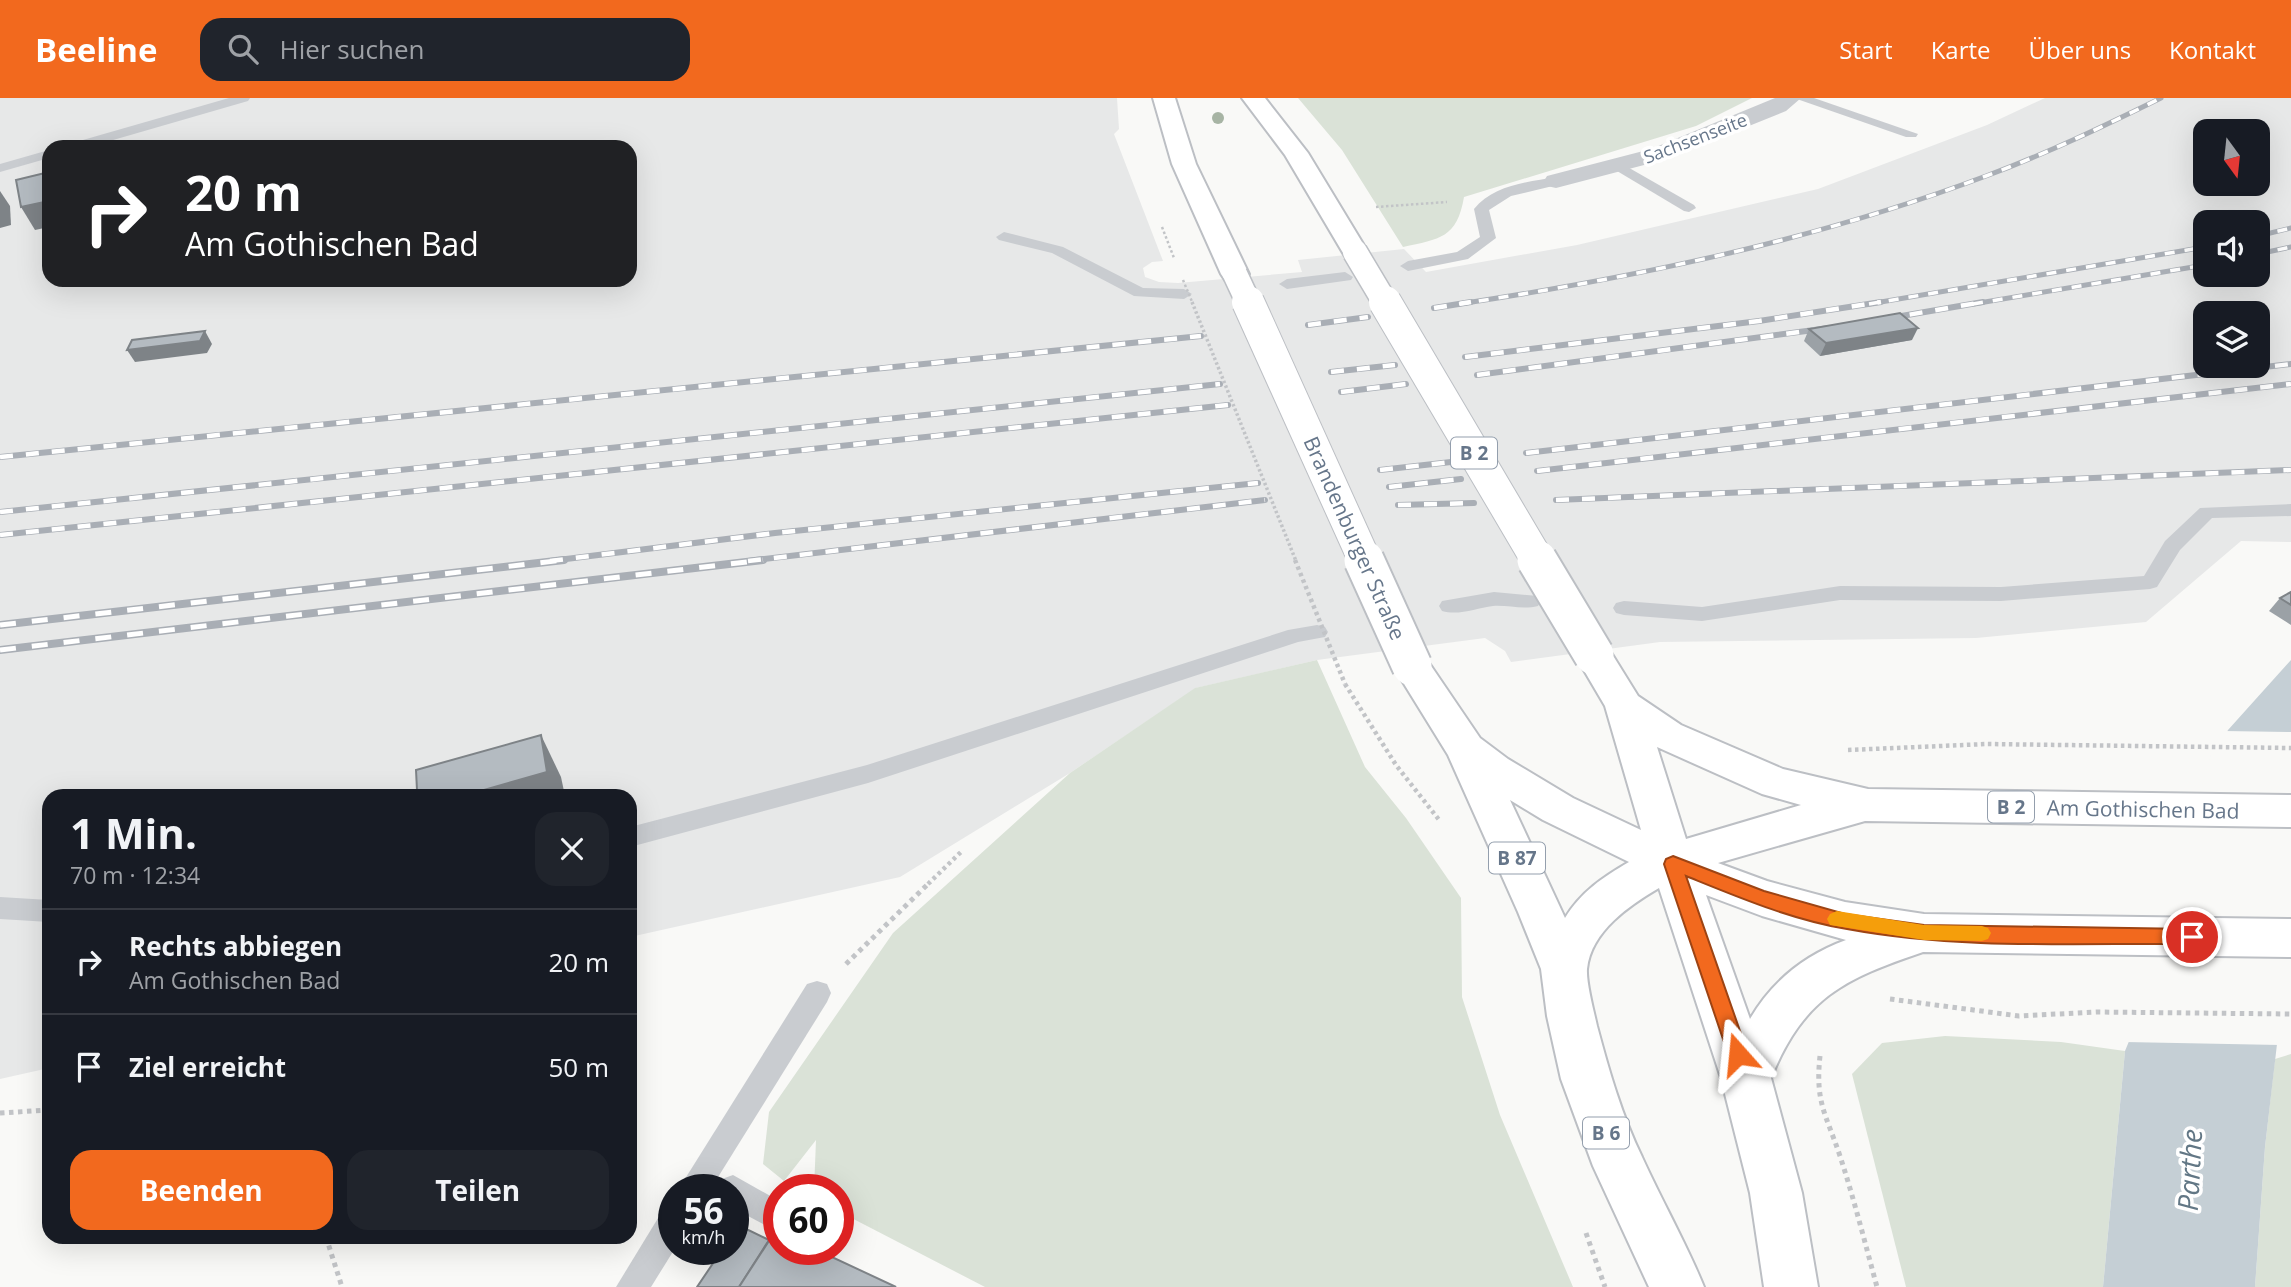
<!DOCTYPE html>
<html lang="de">
<meta charset="utf-8">
<style>
body{margin:0;font-family:"Open Sans",sans-serif;background:#20242c;color:#f1f3f6;height:100vh;display:flex;flex-direction:column;font-size:26px;white-space:nowrap}
*{box-sizing:border-box;margin:0}
p{font-size:23px;color:#9ea1a6}
.icon{flex:none;width:38px;height:38px;fill:none;stroke:currentColor;stroke-width:2;stroke-linecap:round;stroke-linejoin:round}
.map{position:relative;flex:1;overflow:hidden}
.side{position:absolute;left:42px;top:691px;width:595px;height:455px;display:flex;flex-direction:column;background:#171b24;border-radius:21px;box-shadow:0 7px 28px #0002}
.side>*{flex:none}
.guide{position:absolute;left:42px;top:42px;width:595px;height:147px;border-radius:21px;box-shadow:0 7px 28px #0002;background:#202124;color:#fff;overflow:hidden}
.needle{width:46px;rotate:165deg}
.buttons{position:absolute;left:2193px;top:21px;display:grid;gap:14px}
.buttons a{display:grid;place-items:center;width:77px;height:77px;border-radius:14px;background:#171b24;box-shadow:0 7px 28px #0002;font-size:35px}
.speed{position:absolute;left:658px;top:1076px;display:flex;gap:14px;font-size:35px;font-weight:700;text-align:center}
.speed>*{display:grid;place-content:center;width:91px;height:91px;border-radius:50%;background:#171b24;box-shadow:0 7px 28px #0002;line-height:1}
.speed small{font-size:18px;font-weight:400}
.speed .limit{border:10px solid #d22;background:#fff;color:#111}
.pin{position:absolute;display:grid;place-items:center;width:60px;height:60px;color:#fff;margin:-30px;border:4px solid #fff;border-radius:50%;box-shadow:0 2px 7px #0007}
.me{position:absolute;width:77px;margin:-38px;rotate:342deg;stroke-linejoin:round;filter:drop-shadow(0 0 5px #0008)}
.turn{display:flex;align-items:center;gap:24px;height:147px;padding:0 28px;font-size:32px}
.turn .icon{width:91px;height:91px;stroke-width:2.5}
.turn b{display:block;font-size:49px;line-height:60px}
.round{display:grid;place-items:center;flex:none;width:74px;height:74px;border-radius:21px;background:#20242c}
.headline{display:flex;align-items:center;justify-content:space-between;height:119px;padding:0 28px}
h1{font-size:42px;font-weight:700;line-height:52px}
.cta{display:flex;gap:14px;margin-top:auto;padding:14px 28px}
.cta a{flex:1;height:80px;border-radius:21px;background:#f2691e;color:#fff;font-size:28px;font-weight:700;line-height:80px;text-align:center}
.cta a+a{background:#20242c;color:#f1f3f6}
ul{padding:0;list-style:none}
li{display:flex;align-items:center;gap:21px;height:105px;padding:0 28px;border-top:2px solid #363941}
li div{flex:1}
li b{display:block;font-size:26px}
li em{font-style:normal}
header{display:flex;align-items:center;gap:42px;box-sizing:border-box;height:98px;padding:0 35px;background:#f2691e;color:#fff}
header strong{font-size:33px}
nav{display:flex;gap:38px;margin-inline-start:auto;font-size:24px}
.search{width:490px;height:63px;background:#20242c;display:flex;align-items:center;gap:18px;box-sizing:border-box;padding:0 24px;border-radius:21px;color:#9ea1a6;font-size:26px}
.map>svg:first-child{display:block}
.built{fill:#e7e8e8;fill-rule:evenodd}
.green{fill:#dae2d7}
.water{fill:#c5cfd5}
.pier{fill:#f9f9f7}
.lines{fill:none;stroke-linecap:round;stroke-linejoin:round}
.primary-casing{stroke:#bcbfc4;stroke-width:4}
.path-far2{stroke:#c2c4c7;stroke-width:2.5;stroke-dasharray:2.5 2.5;stroke-linecap:butt}
.path-far1{stroke:#c2c4c7;stroke-width:4.5;stroke-dasharray:3.5 3.5;stroke-linecap:butt}
.path{stroke:#c2c4c7;stroke-width:5;stroke-dasharray:4.5 4.5;stroke-linecap:butt}
.service{fill:#c9ccd0;fill-rule:evenodd}
.minor{fill:#c9ccd0;fill-rule:evenodd}
.primary{fill:#fff;fill-rule:evenodd}
.rail-far2-casing{stroke:#a9aeb5;stroke-width:5}
.rail-far1-casing{stroke:#a9aeb5;stroke-width:6}
.rail-casing{stroke:#a9aeb5;stroke-width:8}
.rail-far2{stroke:#fff;stroke-width:3.5;stroke-dasharray:10;stroke-linecap:butt}
.rail-far1{stroke:#fff;stroke-width:4.5;stroke-dasharray:13;stroke-linecap:butt}
.rail{stroke:#fff;stroke-width:5;stroke-dasharray:16;stroke-linecap:butt}
.primary-bridge-far2-casing{stroke:#bcbfc4;stroke-width:27;stroke-linecap:butt}
.primary-bridge-far1-casing{stroke:#bcbfc4;stroke-width:34;stroke-linecap:butt}
.primary-bridge-casing{stroke:#bcbfc4;stroke-width:43;stroke-linecap:butt}
.path-bridge-far2{stroke:#c2c4c7;stroke-width:2.5;stroke-dasharray:2.5 2.5;stroke-linecap:butt}
.path-bridge-far1{stroke:#c2c4c7;stroke-width:3.5;stroke-dasharray:2.5 2.5;stroke-linecap:butt}
.path-bridge{stroke:#c2c4c7;stroke-width:4.5;stroke-dasharray:3.5 3.5;stroke-linecap:butt}
.primary-bridge-far2{stroke:#fff;stroke-width:24}
.primary-bridge-far1{stroke:#fff;stroke-width:32}
.primary-bridge{stroke:#fff;stroke-width:39}
.tree{fill:#a7b4a4}
.wall{fill:#9ba1a6}
.shaded-wall{fill:#7e8387}
.building{fill:#b4bbc1;stroke:#7e8387;stroke-width:2}
.route{fill:#f2691e;stroke:#9d4414;stroke-width:2}
.slow{fill:#f59e0b}
.labels{text-anchor:middle;dominant-baseline:central;stroke-width:7;stroke-linejoin:round;paint-order:stroke}
.far-street-label{font-size:18px;fill:#66768a;stroke:#fff}
.shield{fill:#fff;stroke:#949fad;stroke-width:2}
.shield-label{font-size:19px;font-weight:bold;fill:#66768a}
.street-label{font-size:21px;fill:#66768a;stroke:#fff}
.near-water-label{font-size:28px;font-style:italic;fill:#627785;stroke:#fff}
</style>
<header>
<strong>Beeline</strong>
<div class="search"><svg class="icon" aria-label="search" viewBox="0 0 24 24"><circle cx="10" cy="10" r="6"/><path d="M15 15l6 6"/></svg>Hier suchen</div>
<nav><a>Start</a><a>Karte</a><a>Über uns</a><a>Kontakt</a></nav>
</header>
<div class="map">
<svg width="2291" height="1189" viewBox="0 0 2291 1189">
<rect width="100%" height="100%" fill="#f9f9f7"/>
<path class="built" d="M0,0H1117L1119,31L1114,36L1163,163L1152,164L1143,170L1145,179L1159,184L1178,185L1302,174L1298,162L1404,151L1426,174L1577,147L1818,91L1987,27L2045,0H2291V444L2241,443L2146,524L1976,540L1660,544L1511,564L1505,553L1485,540L1317,562L1196,590L1070,675L900,779L630,839V698H49V970L0,981ZM2205,33H2258V86H2205ZM49,49H630V182H49ZM2205,124H2258V177H2205ZM2205,215H2258V268H2205Z"/>
<g class="green">
<path d="M1298,0H1752L1696,28L1464,99C1457,140 1440,141 1403,149L1342,52Z"/>
<path d="M1317,562L1365,669L1406,720L1461,800L1462,899L1500,1017L1573,1189H985L838,1113V1092H814L816,1042L784,1083L763,1066L769,1014L893,835L1070,675L1195,590Z"/>
<path d="M1945,938L2061,944L2125,953L2103,1189H1906L1852,976L1882,945Z"/>
<path d="M2291,956V1189H2255L2265,1049L2275,961Z"/>
</g>
<path class="water" d="M2291,562V826L2265,1049L2255,1189H2103L2125,953L2141,914L2214,658L2228,632Z"/>
<path class="pier" d="M2224,633L2291,634V856L2280,947L2125,944L2138,913L2211,657Z"/>
<g class="lines">
<defs>
<g id="primary">
<path d="M1153,0H1175L1196,66L1249,176L1245,182L1235,184L1225,182L1221,176L1172,66Z"/>
<path d="M1242,0H1265L1308,55L1368,154L1364,160L1355,162L1346,160L1285,57Z"/>
<path d="M1594,544L1607,548L1638,598L1681,627L1783,671L1868,691L2291,697V729L1865,723L1718,765L1767,783L1845,804L1924,816L2291,821V859L1923,854C1844,881 1804,899 1771,980L1802,1095L1818,1189H1764L1750,1095L1721,980L1659,790C1630,807 1591,833 1587,871C1586,885 1594,914 1597,928C1609,973 1622,1018 1642,1059C1662,1103 1686,1145 1704,1189H1649L1593,1068L1561,981L1547,918L1541,871L1518,814L1448,657L1393,568L1399,559L1412,555L1425,559L1480,640L1508,661L1573,700L1641,732L1605,608L1575,557L1581,548ZM1657,649L1762,696L1801,707L1686,741ZM1510,702L1543,722L1629,764C1603,779 1581,794 1565,820ZM1706,797L1762,818L1846,842C1805,857 1772,883 1750,921Z"/>
</g>
</defs>
<use href="#primary" class="primary-casing"/>
<g class="path-far2">
<path d="M1376,109L1447,104"/>
<path d="M1162,129L1174,160"/>
</g>
<g class="path-far1">
<path d="M1345,586L1396,667L1440,723"/>
<path d="M1848,652L1987,646L2291,650"/>
<path d="M928,786L963,752"/>
</g>
<g class="path">
<path d="M846,866L930,784"/>
<path d="M1890,901L2019,918L2096,914L2291,916"/>
<path d="M1820,958C1815,1005 1826,1016 1840,1058C1854,1101 1865,1145 1877,1189"/>
<path d="M0,1015L49,1012"/>
<path d="M1586,1135L1605,1189"/>
<path d="M326,1139L342,1189"/>
</g>
<g class="service">
<path d="M229,0H250L248,3L89,49H67L69,46Z"/>
<path d="M1794,0H1814L1918,36L1916,39H1906Z"/>
<path d="M49,52V60L0,74V66Z"/>
<path d="M1617,63L1694,107L1696,110L1689,114L1684,113L1612,70V64Z"/>
<path d="M1556,79L1563,83L1561,86L1511,98L1489,112L1496,140L1468,161L1408,173L1400,168L1408,163L1457,154L1480,139L1474,111C1493,87 1528,84 1556,79Z"/>
<path d="M1004,134L1063,149L1143,190L1184,191L1192,196L1184,201L1134,198L1052,155L999,142L996,139Z"/>
<path d="M1345,174L1353,179L1351,182L1287,191L1279,186L1287,181Z"/>
<path d="M2291,406V418L2212,420L2180,452L2157,489L2150,491L2001,503L1840,502L1702,523L1624,517L1616,515L1613,510L1616,505L1624,503L1702,509L1840,488L2001,489L2144,478L2165,443L2200,410Z"/>
<path d="M1494,494L1538,498L1541,503L1538,508C1523,512 1508,507 1493,508C1476,510 1459,518 1442,513L1439,508L1442,503Z"/>
<path d="M1317,527L1325,529L1328,534L1325,539L1298,544L868,685L630,749V729L867,667L1288,532Z"/>
<path d="M0,799L49,802V824L0,821Z"/>
<path d="M817,883L827,886L831,895L827,904L710,1092H678L807,886Z"/>
<path d="M733,1077L774,1100L779,1111L774,1122L763,1126L733,1110V1092H718L722,1081Z"/>
<path d="M674,1108V1152L651,1189H616L663,1112Z"/>
</g>
<path class="minor" d="M1775,0H1801L1786,13L1667,61L1556,90L1547,88L1544,83L1547,78L1651,51Z"/>
<use href="#primary" class="primary"/>
<defs>
<g id="rail-far2">
<path d="M2258,138L2291,130"/>
<path d="M2258,156L2291,149"/>
<path d="M1459,206C1638,179 1816,142 1986,78C2046,56 2104,28 2161,0"/>
<path d="M1869,206L2205,149"/>
<path d="M1973,206L2205,167"/>
</g>
<g id="rail-far1">
<path d="M1434,210L1471,204"/>
<path d="M1884,221L1983,204"/>
<path d="M1308,227L1368,219"/>
<path d="M1465,259L1759,223L1881,204"/>
<path d="M1331,274L1395,267"/>
<path d="M1477,277L1829,230"/>
<path d="M1341,294L1406,286"/>
<path d="M1526,355L2291,266"/>
<path d="M0,359L1201,238"/>
<path d="M1380,372L1451,364"/>
<path d="M1537,373L2291,286"/>
<path d="M1389,389L1461,381"/>
<path d="M1556,402L2291,372"/>
<path d="M1398,407L1474,405"/>
<path d="M0,414L1220,286"/>
<path d="M0,437L1228,307"/>
<path d="M550,463L775,435L1258,385"/>
<path d="M748,463L1265,402"/>
</g>
<g id="rail">
<path d="M0,527L564,462"/>
<path d="M0,552L763,462"/>
</g>
</defs>
<use href="#rail-far2" class="rail-far2-casing"/>
<use href="#rail-far1" class="rail-far1-casing"/>
<use href="#rail" class="rail-casing"/>
<use href="#rail-far2" class="rail-far2"/>
<use href="#rail-far1" class="rail-far1"/>
<use href="#rail" class="rail"/>
<defs>
<g id="primary-bridge-far2">
<path d="M1355,154L1386,206"/>
<path d="M1235,176L1249,206"/>
</g>
<g id="primary-bridge-far1">
<path d="M1248,204L1365,463"/>
<path d="M1385,204L1538,463"/>
</g>
<g id="primary-bridge">
<path d="M1364,462L1412,568"/>
<path d="M1537,462L1594,557"/>
</g>
</defs>
<use href="#primary-bridge-far2" class="primary-bridge-far2-casing"/>
<use href="#primary-bridge-far1" class="primary-bridge-far1-casing"/>
<use href="#primary-bridge" class="primary-bridge-casing"/>
<path class="path-bridge-far2" d="M1183,182L1193,206"/>
<path class="path-bridge-far1" d="M1192,204L1296,463"/>
<path class="path-bridge" d="M1295,462L1345,586"/>
<use href="#primary-bridge-far2" class="primary-bridge-far2"/>
<use href="#primary-bridge-far1" class="primary-bridge-far1"/>
<use href="#primary-bridge" class="primary-bridge"/>
</g>
<circle class="tree" cx="1218" cy="20" r="6"/>
<g class="wall">
<path d="M1809,231L1912,242L1820,258L1804,243Z"/>
<path d="M2291,494V527L2269,513L2280,500Z"/>
</g>
<g class="shaded-wall">
<path d="M0,93L10,108L11,127L0,130Z"/>
<path d="M49,103V129L35,132L21,109Z"/>
<path d="M1918,230L1912,242L1820,258L1826,245Z"/>
<path d="M205,233L212,246L207,255L135,264L127,252Z"/>
<path d="M541,637L561,679L565,698H463Z"/>
</g>
<g class="building">
<path d="M49,74V103L21,109L16,82Z"/>
<path d="M1900,215L1918,230L1826,245L1809,231Z"/>
<path d="M205,233L200,243L127,252L132,242Z"/>
<path d="M2291,494V507L2280,500Z"/>
<path d="M541,637L547,674L463,698H401V697L417,692L416,672Z"/>
<path d="M738,1127L769,1142L739,1189H697L722,1152H733V1134Z"/>
<path d="M776,1132L779,1133V1152H817L896,1189H739Z"/>
</g>
<path class="route" d="M1673,758L1764,793L1845,816L1924,827L2192,831L2199,833L2202,839L2199,844L2192,846C2078,845 1960,852 1847,831C1792,822 1738,799 1686,778L1748,956L1745,962L1738,965L1730,962L1728,956L1664,766L1666,761Z"/>
<path class="slow" d="M1837,813L1924,827L1982,828L1988,830L1991,835L1988,841L1982,843L1924,842L1830,827L1827,821L1830,816Z"/>
<g class="labels">
<g class="far-street-label">
<text transform="translate(1695 40) rotate(-21)">Sachsenseite</text>
</g>
<g class="shield">
<rect x="1451" y="339.5" width="46" height="31" rx="5"/>
<rect x="1988" y="693.5" width="46" height="31" rx="5"/>
<rect x="1489" y="744.5" width="56" height="31" rx="5"/>
<rect x="1583" y="1019.5" width="46" height="31" rx="5"/>
</g>
<g class="shield-label">
<text x="1474" y="355">B 2</text>
<text x="2011" y="709">B 2</text>
<text x="1517" y="760">B 87</text>
<text x="1606" y="1035">B 6</text>
</g>
<g class="street-label">
<text transform="translate(1355 440) rotate(66)">Brandenburger Straße</text>
<text transform="translate(2143 711) rotate(1)">Am Gothischen Bad</text>
</g>
<g class="near-water-label">
<text transform="translate(2189 1072) rotate(-87)">Parthe</text>
</g>
</g>
</svg>
<div class="buttons">
<a><svg class="needle" viewBox="-14 -14 28 28"><path d="M0-13l5 13h-10z" fill="#e53935"/><path d="M0 13l5-13h-10z" fill="#9ea1a6"/></svg></a>
<a><svg class="icon" aria-label="sound" viewBox="0 0 24 24"><path d="M4 9h4l5-4v14l-5-4H4zM17 9q2 3 0 6"/></svg></a>
<a><svg class="icon" aria-label="layers" viewBox="0 0 24 24"><path d="M12 4l9 5-9 5-9-5zM3 14l9 5 9-5"/></svg></a>
</div>
<div class="speed"><div>56<small>km/h</small></div><div class="limit">60</div></div>
<div class="pin" style="left:2192px;top:839px;background:#d93025"><svg class="icon" aria-label="arrive" viewBox="0 0 24 24"><path d="M6 21V4h12l-3 4 3 4H6"/></svg></div>
<svg class="me" style="left:1738px;top:956px" viewBox="-20 -20 40 40"><path d="M0-17L14 15 0 8-14 15z" fill="#f2691e" stroke="#fff" stroke-width="4"/></svg>
<div class="guide">
<div class="turn"><svg class="icon" aria-label="right" viewBox="0 0 24 24"><path d="M7 20v-9h11M14 6l5 5-5 5"/></svg><div><b>20 m</b>Am Gothischen Bad</div></div>
</div>
<section class="side">
<div class="headline"><div><h1>1 Min.</h1><p>70 m · 12:34</p></div><a class="round"><svg class="icon" aria-label="close" viewBox="0 0 24 24"><path d="M6 6l12 12M18 6L6 18"/></svg></a></div>
<ul>
<li><svg class="icon" aria-label="right" viewBox="0 0 24 24"><path d="M7 20v-9h11M14 6l5 5-5 5"/></svg><div><b>Rechts abbiegen</b><p>Am Gothischen Bad</p></div><em>20 m</em></li>
<li><svg class="icon" aria-label="arrive" viewBox="0 0 24 24"><path d="M6 21V4h12l-3 4 3 4H6"/></svg><div><b>Ziel erreicht</b></div><em>50 m</em></li>
</ul>
<div class="cta"><a>Beenden</a><a>Teilen</a></div>
</section>
</div>
